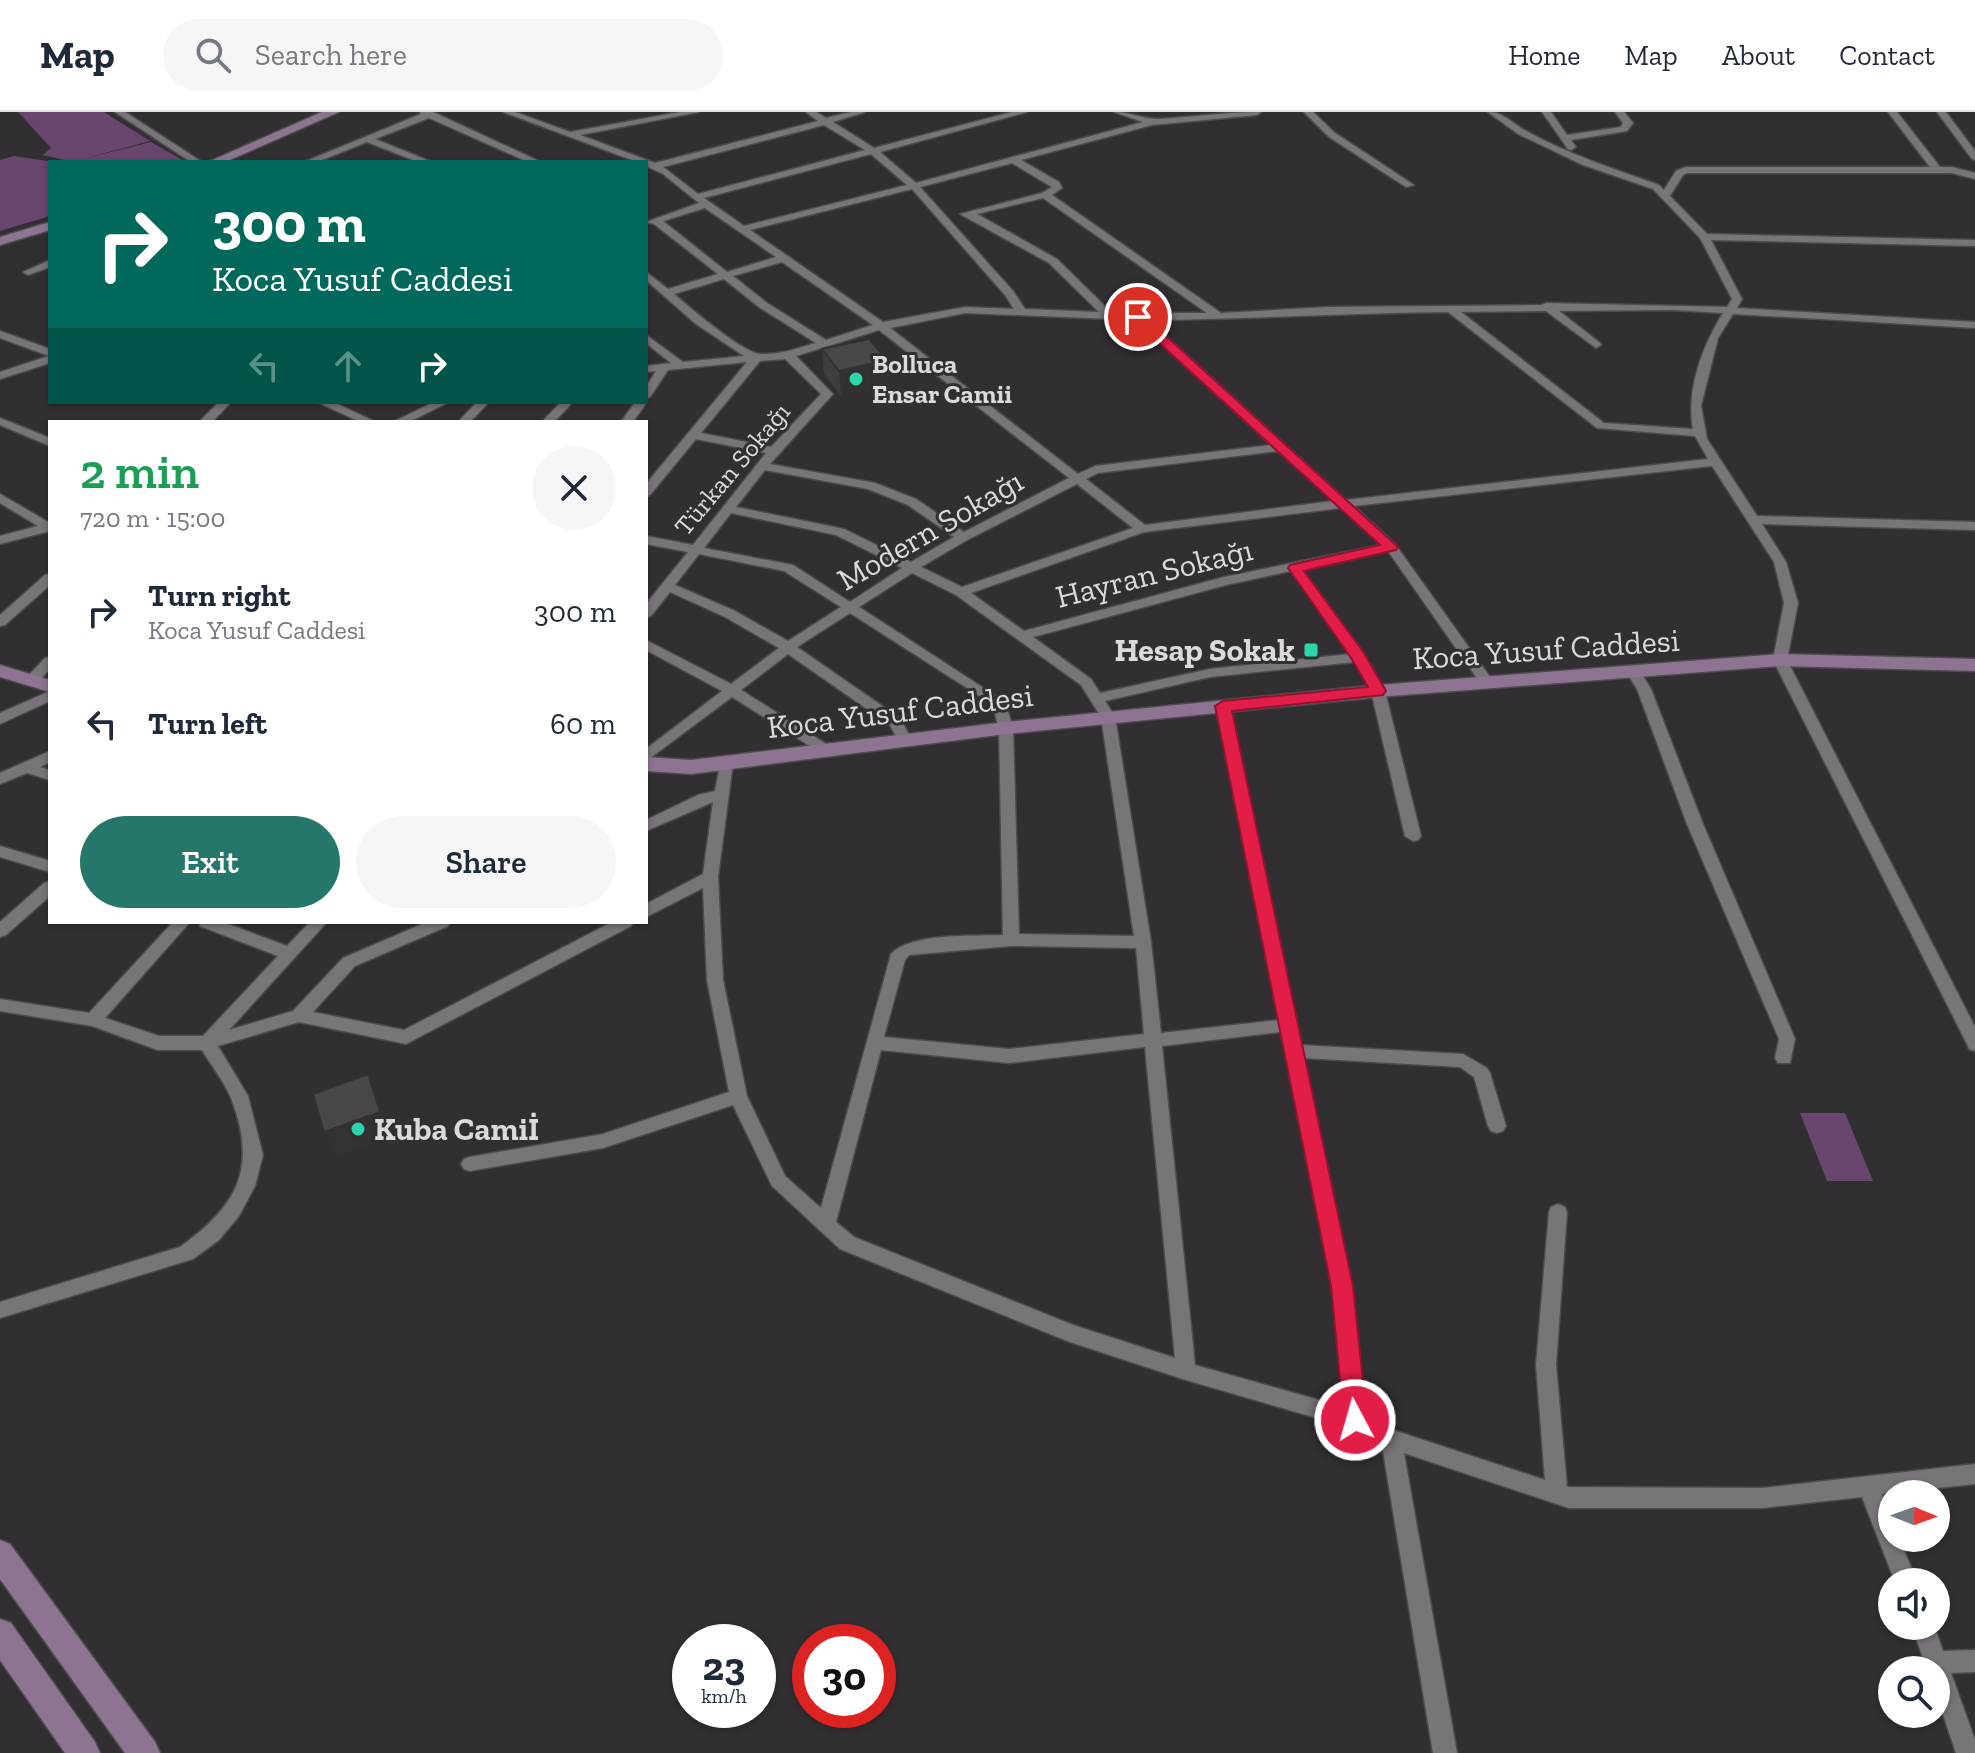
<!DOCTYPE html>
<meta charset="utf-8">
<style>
body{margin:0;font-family:"Zilla Slab",serif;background:#f6f6f7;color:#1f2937;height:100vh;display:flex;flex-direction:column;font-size:30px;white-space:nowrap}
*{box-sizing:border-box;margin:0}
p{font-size:26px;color:#747a83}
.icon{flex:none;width:44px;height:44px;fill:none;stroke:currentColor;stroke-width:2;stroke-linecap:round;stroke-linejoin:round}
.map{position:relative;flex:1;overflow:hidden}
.side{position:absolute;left:48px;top:308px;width:600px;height:504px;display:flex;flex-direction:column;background:#fff;border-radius:0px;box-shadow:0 2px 6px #0004}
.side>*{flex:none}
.guide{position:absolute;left:48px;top:48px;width:600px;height:244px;border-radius:0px;box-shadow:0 2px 6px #0004;background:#00695c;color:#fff;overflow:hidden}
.needle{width:52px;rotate:91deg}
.controls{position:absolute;left:1878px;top:1368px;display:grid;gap:16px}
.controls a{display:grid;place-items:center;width:72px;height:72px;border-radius:50%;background:#fff;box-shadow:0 2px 6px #0004;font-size:40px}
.speed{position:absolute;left:672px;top:1512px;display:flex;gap:16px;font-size:40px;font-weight:700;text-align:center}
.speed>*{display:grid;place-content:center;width:104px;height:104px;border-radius:50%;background:#fff;box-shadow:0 2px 6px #0004;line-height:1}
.speed small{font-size:20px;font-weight:400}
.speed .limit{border:12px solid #d22;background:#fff;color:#111}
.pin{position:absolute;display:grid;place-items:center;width:68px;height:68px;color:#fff;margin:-34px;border:4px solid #fff;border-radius:50%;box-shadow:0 2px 8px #0007}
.me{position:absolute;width:88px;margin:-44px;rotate:354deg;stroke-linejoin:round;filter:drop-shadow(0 0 6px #0008)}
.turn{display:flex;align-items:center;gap:28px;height:168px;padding:0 32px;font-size:36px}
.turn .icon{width:104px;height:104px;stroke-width:2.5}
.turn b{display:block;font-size:56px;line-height:68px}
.lanes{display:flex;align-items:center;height:76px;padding:0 32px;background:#0003;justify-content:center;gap:40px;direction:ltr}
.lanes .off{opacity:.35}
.round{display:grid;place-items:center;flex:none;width:84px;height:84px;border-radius:42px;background:#f6f6f7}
.headline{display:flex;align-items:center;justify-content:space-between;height:136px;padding:0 32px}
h1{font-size:48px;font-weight:600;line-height:60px;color:#1e9e55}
.primary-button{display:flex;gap:16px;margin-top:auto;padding:16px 32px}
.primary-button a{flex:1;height:92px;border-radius:48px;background:#25766b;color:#fff;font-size:32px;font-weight:600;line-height:92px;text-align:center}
.primary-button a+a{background:#f6f6f7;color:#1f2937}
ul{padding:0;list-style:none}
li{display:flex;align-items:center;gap:24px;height:112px;padding:0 32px}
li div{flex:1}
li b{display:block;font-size:30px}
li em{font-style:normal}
header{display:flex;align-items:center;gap:48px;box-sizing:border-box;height:112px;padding:0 40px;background:#fff;border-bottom:2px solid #e0e1e3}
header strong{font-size:38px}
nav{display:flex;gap:44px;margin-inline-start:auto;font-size:28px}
.search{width:560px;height:72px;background:#f6f6f7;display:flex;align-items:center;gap:20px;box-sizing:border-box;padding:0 28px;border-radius:44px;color:#747a83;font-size:30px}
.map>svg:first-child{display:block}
.green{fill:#68466e}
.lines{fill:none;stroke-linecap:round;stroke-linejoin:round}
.street-casing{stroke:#4d4a4d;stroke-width:3}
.secondary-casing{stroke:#4d4a4d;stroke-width:3}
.street{fill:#787479;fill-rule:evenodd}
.secondary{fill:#8d7592;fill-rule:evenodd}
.wall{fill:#403c40}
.shaded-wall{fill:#343134}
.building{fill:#4a464a;stroke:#343134;stroke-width:2}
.route{fill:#e11d48;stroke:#92132f;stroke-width:2}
.poi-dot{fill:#2cd5ab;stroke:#322f33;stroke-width:3}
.labels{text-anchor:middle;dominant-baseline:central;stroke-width:6;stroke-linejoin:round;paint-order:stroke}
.far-poi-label{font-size:26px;font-weight:bold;fill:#dddadd;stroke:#322f33;text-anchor:start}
.far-street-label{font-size:26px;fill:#dddadd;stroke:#322f33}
.street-label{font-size:32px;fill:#dddadd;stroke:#322f33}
.poi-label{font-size:32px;font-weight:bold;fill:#dddadd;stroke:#322f33;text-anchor:end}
</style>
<header>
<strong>Map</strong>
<div class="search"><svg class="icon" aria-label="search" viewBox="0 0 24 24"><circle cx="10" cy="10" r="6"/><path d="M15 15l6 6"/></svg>Search here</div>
<nav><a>Home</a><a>Map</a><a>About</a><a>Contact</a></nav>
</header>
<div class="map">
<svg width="1975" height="1641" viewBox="0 0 1975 1641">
<rect width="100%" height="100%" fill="#322f33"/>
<g class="green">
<path d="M18,0H104L150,29L79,48L151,30L184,49L72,50L43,43L51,36Z"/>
<path d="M14,44L54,50H50V104L0,119V48Z"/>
<path d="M1800,1001H1845L1873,1069H1827Z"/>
</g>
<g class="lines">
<defs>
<g id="street">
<path d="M115,0H125L202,50H191Z"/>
<path d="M420,0H433L541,50H528L429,6L375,27L432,50H418L367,30L317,50H304L421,2Z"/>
<path d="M503,0H515L570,20L680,0H699L580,23L655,51L818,9L806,0H816L826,6L851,0H865L833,10L874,36L1012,0H1027L880,40L916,71L1143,10L1114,0C1129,0 1143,7 1158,7C1193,5 1227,0 1261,0L1257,3L1152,13L1021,48L1059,70L1062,76L1052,83L1221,201L1328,195L1541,193L1546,191L1727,195L1732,187L1700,126L1653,77L1583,53L1518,22L1488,0C1503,0 1512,11 1526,19C1568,42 1614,57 1659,73L1664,78L1676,59L1686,55H1930L1888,0H1897L1940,55H1952L1975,61V67L1952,61H1687L1683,63L1670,84L1707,122L1975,128V134L1711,128L1742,187L1737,196L1975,210V216L1733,202L1718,226L1701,294L1707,327L1757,404L1975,410V418L1762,412L1786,450L1798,491L1787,548L1975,915V939L1969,937L1967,932L1773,548L1784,491L1774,450L1712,354L1354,394L1395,432L1495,572L1488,576L1483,575L1388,439L1302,457L1364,542L1385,579L1421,724L1418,728L1413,729L1405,724L1371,579L1355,550L1210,565L1105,589L1115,605L1151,830L1161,921L1279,908L1216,594L1223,589L1230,594L1301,933L1463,942L1487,956L1490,961L1506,1014L1503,1019L1497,1021L1491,1019L1488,1014L1474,965L1460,955L1304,946L1352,1174L1365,1303L1396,1319L1545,1368L1536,1253L1549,1100L1551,1095L1558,1092L1565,1095L1567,1100L1556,1253L1567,1375L1762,1376L1975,1352V1372L1882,1382L1892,1408V1426H1899L1917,1470H1895L1862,1385L1762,1396H1569L1404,1341L1457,1641H1433L1382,1333L1351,1316L1186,1268L1070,1230L840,1137L772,1074L733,993L603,1036L470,1059L464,1057L461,1052L464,1047L470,1045L603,1022L729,980L707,868L703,776L646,805V792L703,762L713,690L646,719V708L698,683L715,679L721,648L726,646L733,651L718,765L723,868L747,984L785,1064L821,1096L891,842C910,821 974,824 1003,823L999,616L992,592L850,501L797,535L901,607L912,629L910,632H900L890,613L788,542L741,578L831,635L833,638L831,641H821L732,585L646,649V637L722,579L646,538V528L731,572L779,536L725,505L670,480L651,504L646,505V492L688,440L646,432V424L693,433L766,341L696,327L650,383L646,384V372L747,250L668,258L650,285L646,286V275L656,259L646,260V254L671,251L646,231V223L683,250L744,244L696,212L646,168V160L668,177L718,162L654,112L646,110L699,91L663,62L646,54V50H637ZM824,13L865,38L698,82L663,55ZM871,42L907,73L744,114L704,86ZM1012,51L1052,75L1042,81L960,102L1049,151L1099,200L1025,197L1013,179L920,75ZM912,77L1005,183L1014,197L965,195L883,210L750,118ZM1043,86L1207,201H1112L1057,147L977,102ZM705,96L776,145L727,160L663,109ZM782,150L873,213L826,228L767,191L733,164ZM724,167L759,195L816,231C798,236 780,243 761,242C744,242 689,195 674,182ZM1673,198L1723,201C1702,235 1686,278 1693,317L1604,311L1461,200L1546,199L1596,236L1601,233L1600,231L1559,199ZM1448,200L1597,316L1695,324L1708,347L1346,388L1148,208C1248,207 1348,201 1448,200ZM965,201L1135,208L1271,333L1095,354L1078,362L890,216ZM879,218L1069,366L964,420L916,387L875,371L770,352L833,282L796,244ZM785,247L821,282L771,335L701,321L760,249ZM1278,339L1333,389L1145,413L1086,367L1098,361ZM765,358L868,377L908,393L954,425L911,450L844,417L736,395ZM1077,372L1133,416L962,475L921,455L967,428ZM1341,396L1381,433L1224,465L1024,519L971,481L1144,420ZM731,401L836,423L902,456L850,490L793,453L704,436ZM699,442L784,459L841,495L788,529L735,499L675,473ZM1291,459L1350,542L1210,557L1100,581L1091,567L1033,525L1226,473ZM912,461L956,483L1081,573L1101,605L1134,824L1019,822L1013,616L1005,590L859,495ZM1011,834L1136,836L1144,922L1009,937L884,925L905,848L909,843ZM1281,920L1332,1174L1344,1295L1195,1253L1162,934ZM1145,935L1175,1246L1073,1213L854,1125L836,1110L881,938L1009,951Z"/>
<path d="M1304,0H1313L1335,21L1414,73L1406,75L1329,25Z"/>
<path d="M1542,0H1551L1567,23L1621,15L1623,11L1615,0H1624L1633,11L1627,19L1571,28L1576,35L1571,38L1568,37Z"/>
<path d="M1937,0H1946L1975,39V48L1972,47Z"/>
<path d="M50,148V155L28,163L23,160Z"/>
<path d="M0,219L50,237V251L0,267V260L49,244L0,226Z"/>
<path d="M646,289L647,290L633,310H621L635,290Z"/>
<path d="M219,290H231L212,310H199Z"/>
<path d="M317,290H333L376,310H360Z"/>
<path d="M434,290H449L409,310H393Z"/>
<path d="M477,290H489L470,310H458Z"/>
<path d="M561,290H573L554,310H542Z"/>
<path d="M0,306L50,326V334L0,313Z"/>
<path d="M0,382L50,411V419L0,432V424L38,414L0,391Z"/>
<path d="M50,462V473L5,513L0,514V503L45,463Z"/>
<path d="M50,545V557L36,572H26L24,569L26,566L45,546Z"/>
<path d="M1634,557L1639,558L1651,577L1703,712L1795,927L1790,951H1778L1775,946L1779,927L1687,712L1637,577L1627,561Z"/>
<path d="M50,579V589L0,612V601Z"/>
<path d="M50,639V650L40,655L50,658V668L27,661L0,672V661Z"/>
<path d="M0,734L50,749V760L0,745Z"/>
<path d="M50,769V784L6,823L0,825V810L44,771Z"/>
<path d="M173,810H190L105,906L159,924H203L278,844L200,814L198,810H223L287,834L310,810H327L229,918L293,899L343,846L427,810H450L448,814L355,854L313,900L404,918L612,810H633L631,814L406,932L299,910L218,934L248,984L263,1043L255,1074L239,1104L219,1128L193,1147L0,1206V1190L180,1135C238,1093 258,1056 231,986C224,969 211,953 202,938H158L92,914L0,899V887L89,901Z"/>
<path d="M1912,1514H1934L1943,1539L1975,1538V1560L1951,1561L1975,1628V1641H1956L1936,1582V1558H1927Z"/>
</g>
<g id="secondary">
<path d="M322,0H339L225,50H208Z"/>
<path d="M50,110V118L0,133V125Z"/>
<path d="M1780,542L1975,547V559L1780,554L1378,585L1006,622L691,662L646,659V645L691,648L1006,610L1378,573Z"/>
<path d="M0,553L50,568V580L0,565Z"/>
<path d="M0,1428L10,1432L155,1630L160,1641H125L0,1467Z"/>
<path d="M0,1507L11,1511L95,1630L100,1641H65L0,1548Z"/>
</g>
</defs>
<use href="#street" class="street-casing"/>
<use href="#secondary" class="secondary-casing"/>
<use href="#street" class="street"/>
<use href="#secondary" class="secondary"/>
</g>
<path class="wall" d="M822,237L887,248L888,273L841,284L824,262Z"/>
<g class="shaded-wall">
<path d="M887,248L888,273L841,284L839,259Z"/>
<path d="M368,962L378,988L391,1026L336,1046L324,1020Z"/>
</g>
<g class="building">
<path d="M869,227L887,248L839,259L822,237Z"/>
<path d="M368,962L380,1000L324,1020L313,982Z"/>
</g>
<path class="route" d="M1134,203H1143L1398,435L1396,438L1304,459L1364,541L1386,579L1383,583L1232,599L1353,1174L1367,1308L1363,1315L1355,1318L1347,1315L1344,1308L1331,1174L1215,594L1223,589L1368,575L1351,546L1288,456L1290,453L1380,433L1134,208Z"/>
<g class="poi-dot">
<circle cx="856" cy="267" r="8"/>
<rect x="1303" y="530" width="16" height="16" rx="4"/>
<circle cx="358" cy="1017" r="8"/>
</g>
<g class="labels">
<g class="far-poi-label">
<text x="872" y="252">Bolluca<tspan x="872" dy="30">Ensar Camii</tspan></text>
</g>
<g class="far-street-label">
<text transform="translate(732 357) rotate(-50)">Türkan Sokağı</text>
</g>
<g class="street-label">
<text transform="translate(930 418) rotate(-30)">Modern Sokağı</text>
<text transform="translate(1154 461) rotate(-14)">Hayran Sokağı</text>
<text transform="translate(1546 537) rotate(-4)">Koca Yusuf Caddesi</text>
<text transform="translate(900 599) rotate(-7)">Koca Yusuf Caddesi</text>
</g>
<g class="poi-label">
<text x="1295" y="538">Hesap Sokak</text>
<text x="374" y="1017" text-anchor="start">Kuba Camiİ</text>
</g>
</g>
</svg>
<div class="controls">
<a><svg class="needle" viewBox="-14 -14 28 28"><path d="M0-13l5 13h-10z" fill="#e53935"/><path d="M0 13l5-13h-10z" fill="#747a83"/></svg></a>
<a><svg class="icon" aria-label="sound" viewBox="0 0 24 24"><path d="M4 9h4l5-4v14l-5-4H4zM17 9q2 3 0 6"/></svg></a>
<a><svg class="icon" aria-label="search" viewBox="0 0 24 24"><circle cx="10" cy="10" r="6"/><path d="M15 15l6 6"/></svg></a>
</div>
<div class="speed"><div>23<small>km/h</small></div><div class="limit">30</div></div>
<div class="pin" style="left:1138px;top:205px;background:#d93025"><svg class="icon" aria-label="arrive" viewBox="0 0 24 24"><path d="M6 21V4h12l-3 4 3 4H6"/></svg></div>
<svg class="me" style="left:1355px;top:1308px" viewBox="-20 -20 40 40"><circle r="17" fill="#e11d48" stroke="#fff" stroke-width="3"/><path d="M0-11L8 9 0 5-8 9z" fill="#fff"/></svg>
<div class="guide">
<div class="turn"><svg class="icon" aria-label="right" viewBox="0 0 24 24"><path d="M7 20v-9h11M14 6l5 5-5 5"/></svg><div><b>300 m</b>Koca Yusuf Caddesi</div></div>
<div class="lanes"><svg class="icon off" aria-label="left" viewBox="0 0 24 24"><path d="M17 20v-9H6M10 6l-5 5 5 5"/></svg><svg class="icon off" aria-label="ahead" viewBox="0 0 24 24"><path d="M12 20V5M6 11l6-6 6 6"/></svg><svg class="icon" aria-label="right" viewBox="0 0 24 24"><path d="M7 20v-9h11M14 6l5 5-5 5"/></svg></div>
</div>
<section class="side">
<div class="headline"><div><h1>2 min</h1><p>720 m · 15:00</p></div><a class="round"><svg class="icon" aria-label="close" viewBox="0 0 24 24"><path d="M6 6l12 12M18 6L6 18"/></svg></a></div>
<ul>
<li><svg class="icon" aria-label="right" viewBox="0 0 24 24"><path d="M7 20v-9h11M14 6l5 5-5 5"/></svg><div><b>Turn right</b><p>Koca Yusuf Caddesi</p></div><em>300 m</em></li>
<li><svg class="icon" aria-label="left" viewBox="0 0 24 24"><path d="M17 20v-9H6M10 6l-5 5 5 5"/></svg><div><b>Turn left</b></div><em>60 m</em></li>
</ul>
<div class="primary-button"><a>Exit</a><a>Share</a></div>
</section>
</div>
